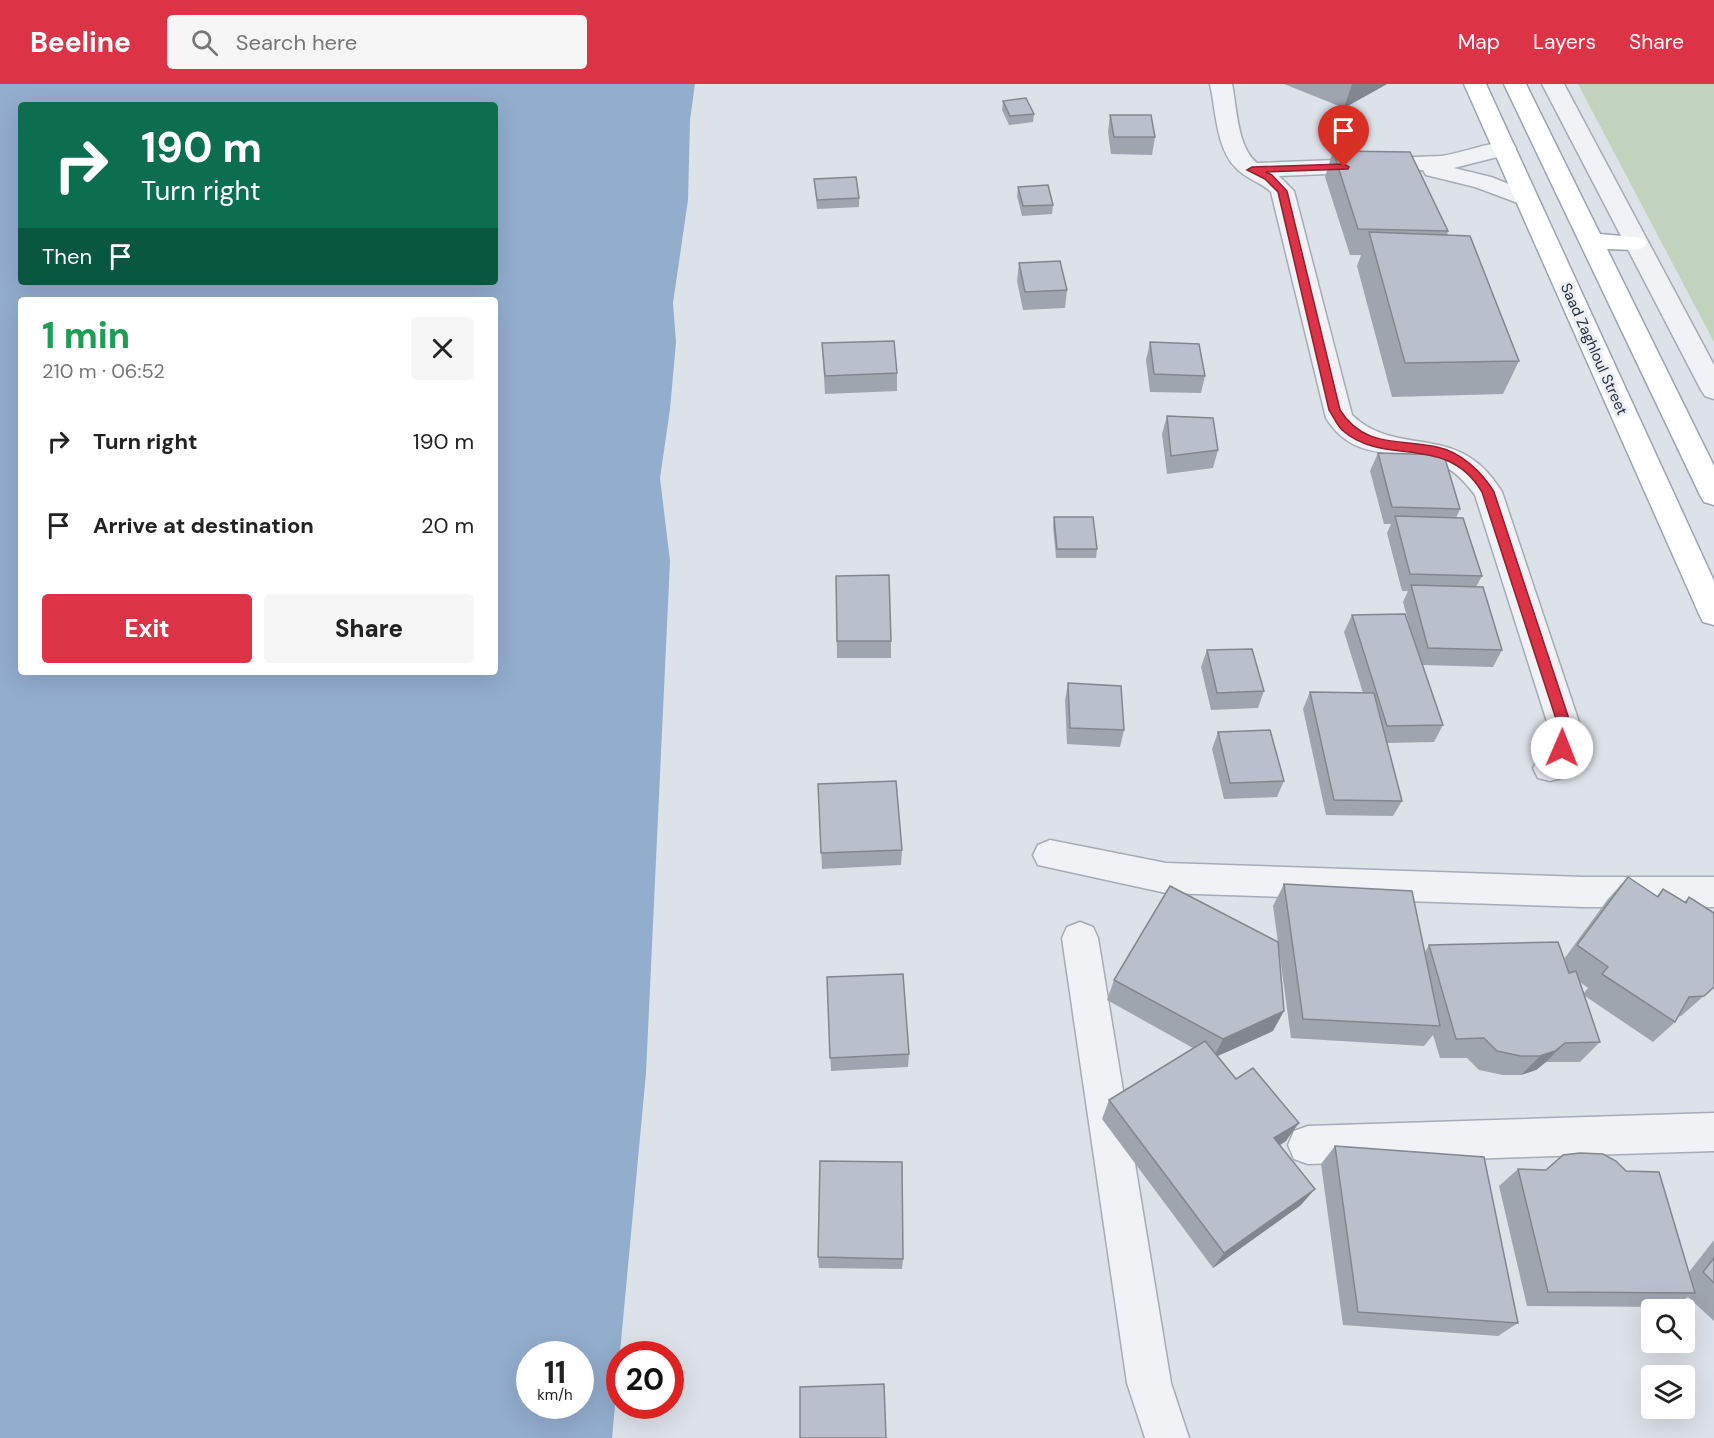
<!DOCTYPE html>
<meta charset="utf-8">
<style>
body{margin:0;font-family:"DM Sans",sans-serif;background:#f6f6f6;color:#222;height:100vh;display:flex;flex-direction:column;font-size:22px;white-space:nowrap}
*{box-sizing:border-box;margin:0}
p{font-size:20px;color:#767676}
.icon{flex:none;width:33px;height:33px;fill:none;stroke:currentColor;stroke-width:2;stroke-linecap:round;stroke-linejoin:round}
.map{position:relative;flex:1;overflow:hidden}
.side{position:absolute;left:18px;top:213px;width:480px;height:378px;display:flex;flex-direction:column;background:#fff;border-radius:6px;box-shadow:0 6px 24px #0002}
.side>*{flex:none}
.guide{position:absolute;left:18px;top:18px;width:480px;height:183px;border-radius:6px;box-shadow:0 6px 24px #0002;background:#0b6e4f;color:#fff;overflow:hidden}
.fabs{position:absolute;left:1641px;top:1215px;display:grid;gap:12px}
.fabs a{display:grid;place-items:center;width:54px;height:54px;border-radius:6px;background:#fff;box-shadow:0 6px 24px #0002;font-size:30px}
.speed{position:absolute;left:516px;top:1257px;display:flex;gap:12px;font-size:30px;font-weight:700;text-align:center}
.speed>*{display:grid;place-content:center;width:78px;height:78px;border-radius:50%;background:#fff;box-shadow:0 6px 24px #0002;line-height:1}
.speed small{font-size:15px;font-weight:400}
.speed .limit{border:9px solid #d22;background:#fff;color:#111}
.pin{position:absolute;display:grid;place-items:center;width:51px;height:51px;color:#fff;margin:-62px -26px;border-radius:50% 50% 50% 0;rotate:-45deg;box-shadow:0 0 6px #0007}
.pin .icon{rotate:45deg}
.me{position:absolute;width:66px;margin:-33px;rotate:1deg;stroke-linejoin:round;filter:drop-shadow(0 0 4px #0008)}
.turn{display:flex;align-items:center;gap:21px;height:126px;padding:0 24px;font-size:27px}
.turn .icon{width:78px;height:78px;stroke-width:2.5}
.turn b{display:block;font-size:42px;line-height:51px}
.then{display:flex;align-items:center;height:57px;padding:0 24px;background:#0003;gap:12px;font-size:22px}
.round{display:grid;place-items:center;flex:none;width:63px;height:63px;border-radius:6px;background:#f6f6f6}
.overview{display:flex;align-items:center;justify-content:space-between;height:102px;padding:0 24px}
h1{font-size:36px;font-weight:800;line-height:45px;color:#1e9e55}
.button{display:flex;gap:12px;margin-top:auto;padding:12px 24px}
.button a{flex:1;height:69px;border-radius:6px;background:#dc3347;color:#fff;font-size:24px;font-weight:800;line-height:69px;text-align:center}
.button a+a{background:#f6f6f6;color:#222}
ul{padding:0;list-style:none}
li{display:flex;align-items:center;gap:18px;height:84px;padding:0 24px}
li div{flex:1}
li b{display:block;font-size:22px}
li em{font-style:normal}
header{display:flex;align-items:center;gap:36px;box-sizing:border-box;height:84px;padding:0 30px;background:#dc3347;color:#fff}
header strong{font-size:28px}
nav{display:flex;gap:33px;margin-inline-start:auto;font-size:21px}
.search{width:420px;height:54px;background:#f6f6f6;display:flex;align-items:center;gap:15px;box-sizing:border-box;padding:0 21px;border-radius:6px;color:#767676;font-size:22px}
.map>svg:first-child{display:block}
.green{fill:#c2d3bd}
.water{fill:#93adcd;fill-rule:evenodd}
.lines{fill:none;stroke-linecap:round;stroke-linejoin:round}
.minor-casing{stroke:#a6abb6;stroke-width:3}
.major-casing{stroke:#9ba4b5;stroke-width:3}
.minor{fill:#f0f2f6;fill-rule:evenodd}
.major{fill:#fff;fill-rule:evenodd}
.wall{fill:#9fa5af;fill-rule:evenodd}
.shaded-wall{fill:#82868f}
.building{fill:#b9c0cc;stroke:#82868f;stroke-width:1.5}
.route{fill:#dc3347;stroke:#8f212e;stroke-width:1.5}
.labels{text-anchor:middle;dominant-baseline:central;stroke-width:6;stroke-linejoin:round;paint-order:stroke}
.far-street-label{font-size:15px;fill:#252e40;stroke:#ecf0f6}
</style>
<header>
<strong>Beeline</strong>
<div class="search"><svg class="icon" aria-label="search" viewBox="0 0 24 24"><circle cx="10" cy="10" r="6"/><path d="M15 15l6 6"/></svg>Search here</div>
<nav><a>Map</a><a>Layers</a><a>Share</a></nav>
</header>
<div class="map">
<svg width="1714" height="1354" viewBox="0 0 1714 1354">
<rect width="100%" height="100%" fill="#dde1e8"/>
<path class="green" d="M1578,0H1714V258Z"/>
<path class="water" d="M0,0H695L690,36L688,116L673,219L676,258L670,325L660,394L670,477L646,989L612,1354H0ZM21,21H495V198H21ZM21,216H495V588H21ZM530,1270H580V1322H530Z"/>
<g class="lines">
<defs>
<g id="minor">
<path d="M1210,0H1232C1237,24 1237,63 1257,79L1441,72C1460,70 1497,55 1513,59L1516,64L1513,69L1454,84L1491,93L1534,110L1538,115L1534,120L1526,122L1475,103L1426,91L1423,86L1279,92L1294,107L1352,331C1400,376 1458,335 1502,408L1581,644L1578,664L1562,694L1550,697L1538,694L1533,684L1546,662L1549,644L1475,411C1466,399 1457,389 1444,382C1405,360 1357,384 1326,334L1271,108C1261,98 1246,95 1236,84C1216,64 1216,27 1210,0Z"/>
<path d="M1542,0H1564L1714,281V315L1705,312L1701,306Z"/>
<path d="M1050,756L1166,779L1584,793H1714V823H1584L1166,809L1038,781L1033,771L1038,761Z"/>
<path d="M1080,838L1093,843L1098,854L1171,1299L1189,1354H1145L1127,1299L1062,854L1067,843Z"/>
<path d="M1714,1029V1067L1308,1080L1294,1075L1288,1061L1294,1047L1308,1042Z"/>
</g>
<g id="major">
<path d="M1464,0H1486L1714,497V541L1703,538L1699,530Z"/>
<path d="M1504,0H1526L1600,150L1643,154L1647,159L1643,164L1635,166L1607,165L1714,382V421L1704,418L1700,411Z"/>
</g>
</defs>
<use href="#minor" class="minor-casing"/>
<use href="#major" class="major-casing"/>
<use href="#minor" class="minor"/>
<use href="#major" class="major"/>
</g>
<g class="wall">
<path d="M1284,0H1387L1344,24Z"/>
<path d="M1003,17L1034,30L1033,38L1009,41L1002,26Z"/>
<path d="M1110,31L1155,53L1152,71L1111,70L1108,48Z"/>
<path d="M1333,67L1448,147L1447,151L1519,277L1503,310L1392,313L1357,182L1361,171H1350L1325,93Z"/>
<path d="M814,95L859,114V123L817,125Z"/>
<path d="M1018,103L1053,121L1052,130L1022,132L1017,112Z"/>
<path d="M1019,179L1067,206L1065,224L1023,226L1017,197Z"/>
<path d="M1150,258L1205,292L1201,309L1150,308L1146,276Z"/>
<path d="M822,259L897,289V307L825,310Z"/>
<path d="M1167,332L1218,366L1213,384L1167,390L1162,350Z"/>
<path d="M1378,369L1460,425L1456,434L1482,492L1476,503L1502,566L1493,583L1423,581L1443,641L1434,658L1387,659L1402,717L1393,732L1326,731L1303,625L1310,608L1363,609L1344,548L1352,531L1410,544L1403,518L1408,507H1402L1387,449L1391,440H1384L1370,387Z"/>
<path d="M1054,433L1097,465L1096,474H1056L1053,442Z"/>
<path d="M836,492L891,557V574H837Z"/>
<path d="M1207,566L1264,607L1258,624L1211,626L1201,583Z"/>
<path d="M1068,599L1124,646L1120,663L1067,660L1065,616Z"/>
<path d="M1218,648L1284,697L1277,713L1224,715L1212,665Z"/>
<path d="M818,700L902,766L901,781L822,785Z"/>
<path d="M1628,793L1657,812L1663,805L1684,818L1689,813L1713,904L1681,932L1678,933L1675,938L1653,958L1585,912L1600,958L1580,978H1546L1536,986L1521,991H1503L1479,986L1467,974H1440L1433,951L1424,962L1291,954L1273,822L1284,800L1425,868L1429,861L1564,875L1608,815ZM1580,898L1588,904L1584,909Z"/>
<path d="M827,893L909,970L908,983L831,987Z"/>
<path d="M1114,896L1273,947L1218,972L1286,1057L1280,1061L1301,1121L1213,1184L1102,1035L1109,1016L1193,964L1107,916Z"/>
<path d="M1335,1062L1518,1239L1498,1252L1343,1241L1321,1080Z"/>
<path d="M1518,1085L1689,1188L1714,1156V1237L1688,1213L1670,1223L1527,1222L1499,1102Z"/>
<path d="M818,1173L903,1175L902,1185L819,1184Z"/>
</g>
<g class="shaded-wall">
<path d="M1352,0H1387L1344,24Z"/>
<path d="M1284,927L1273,947L1213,974L1223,955Z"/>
<path d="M1565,959L1546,978L1536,986L1521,991L1540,972Z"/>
<path d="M1299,1039L1286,1057L1262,1072L1274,1054Z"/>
<path d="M1315,1105L1301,1121L1213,1184L1224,1169Z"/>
</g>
<g class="building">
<path d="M1026,14L1034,30L1010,32L1003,17Z"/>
<path d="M1110,31H1151L1155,53H1114Z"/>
<path d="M1333,67L1410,68L1448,147L1358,145Z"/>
<path d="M856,93L859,114L817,116L814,95Z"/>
<path d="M1048,101L1053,121L1023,122L1018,103Z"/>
<path d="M1369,148L1470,152L1519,277L1405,279Z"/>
<path d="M1060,177L1067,206L1025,208L1019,179Z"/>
<path d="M894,257L897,289L825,292L822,259Z"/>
<path d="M1150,258L1199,260L1205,292L1154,290Z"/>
<path d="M1167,332L1213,334L1218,366L1171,372Z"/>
<path d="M1378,369L1444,371L1460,425L1392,423Z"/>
<path d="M1395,432L1463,434L1482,492L1410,490Z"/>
<path d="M1054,433H1093L1097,465H1057Z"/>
<path d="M889,491L891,557H837L836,492Z"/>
<path d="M1411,501L1483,503L1502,566L1428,564Z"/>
<path d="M1405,530L1443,641L1387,642L1352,531Z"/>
<path d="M1252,565L1264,607L1217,609L1207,566Z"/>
<path d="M1068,599L1121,602L1124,646L1070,644Z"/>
<path d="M1310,608L1374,609L1402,717L1334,716Z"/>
<path d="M1270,646L1284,697L1230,699L1218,648Z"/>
<path d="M896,697L902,766L821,769L818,700Z"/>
<path d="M1628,793L1658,813L1663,805L1686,819L1689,813L1714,829V903L1704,912L1689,913L1675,938L1602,890L1608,883L1577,861Z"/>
<path d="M1284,800L1412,807L1440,942L1303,935Z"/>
<path d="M1170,802L1278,858L1284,927L1223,955L1114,896Z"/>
<path d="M1558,858L1569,889L1576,887L1600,958L1565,959L1555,967L1540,972H1521L1497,967L1484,954L1456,955L1429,861Z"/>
<path d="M903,890L909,970L830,974L827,893Z"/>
<path d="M1205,957L1236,995L1253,984L1299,1039L1274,1054L1315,1105L1224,1169L1109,1016Z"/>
<path d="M1335,1062L1484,1073L1518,1239L1358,1228Z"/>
<path d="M1580,1069L1603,1070L1616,1077L1626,1087L1659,1088L1695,1209L1548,1208L1518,1085L1546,1086L1563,1071Z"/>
<path d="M820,1077L902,1078L903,1175L818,1173Z"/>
<path d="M1714,1174V1199L1703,1188Z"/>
<path d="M884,1300L886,1354H800V1303Z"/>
</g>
<path class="route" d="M1344,80L1349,83L1348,85L1266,88L1272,91L1287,107L1340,326C1364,364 1399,355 1437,363C1461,368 1482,388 1494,408L1572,644L1567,667H1557L1555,664L1559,644L1482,408C1446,348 1385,384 1342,346C1337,341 1333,332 1329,326L1278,108L1265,95L1247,86L1252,83Z"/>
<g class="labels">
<g class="far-street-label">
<text transform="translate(1594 265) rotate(66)">Saad Zaghloul Street</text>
</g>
</g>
</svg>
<div class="fabs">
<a><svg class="icon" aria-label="search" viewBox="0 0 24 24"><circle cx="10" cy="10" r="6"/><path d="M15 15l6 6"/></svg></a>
<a><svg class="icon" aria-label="layers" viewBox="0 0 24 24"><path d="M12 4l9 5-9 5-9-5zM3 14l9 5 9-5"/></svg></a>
</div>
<div class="speed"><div>11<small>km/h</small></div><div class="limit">20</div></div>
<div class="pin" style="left:1344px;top:83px;background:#d93025"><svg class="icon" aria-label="arrive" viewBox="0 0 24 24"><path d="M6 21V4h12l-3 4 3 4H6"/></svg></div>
<svg class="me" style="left:1562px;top:664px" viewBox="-20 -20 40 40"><circle r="19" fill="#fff"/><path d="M0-13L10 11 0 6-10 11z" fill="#dc3347"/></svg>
<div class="guide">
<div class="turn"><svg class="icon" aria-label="right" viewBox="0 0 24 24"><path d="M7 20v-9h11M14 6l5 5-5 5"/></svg><div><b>190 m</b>Turn right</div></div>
<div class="then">Then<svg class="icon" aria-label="arrive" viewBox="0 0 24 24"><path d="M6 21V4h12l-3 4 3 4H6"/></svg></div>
</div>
<section class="side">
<div class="overview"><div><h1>1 min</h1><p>210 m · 06:52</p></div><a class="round"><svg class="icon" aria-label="close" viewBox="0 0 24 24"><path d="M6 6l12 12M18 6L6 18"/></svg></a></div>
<ul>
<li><svg class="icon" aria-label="right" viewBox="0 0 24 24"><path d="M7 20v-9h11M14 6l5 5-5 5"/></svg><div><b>Turn right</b></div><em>190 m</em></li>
<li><svg class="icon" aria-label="arrive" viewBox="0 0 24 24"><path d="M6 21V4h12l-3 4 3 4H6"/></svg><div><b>Arrive at destination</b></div><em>20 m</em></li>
</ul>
<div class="button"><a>Exit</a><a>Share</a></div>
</section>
</div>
